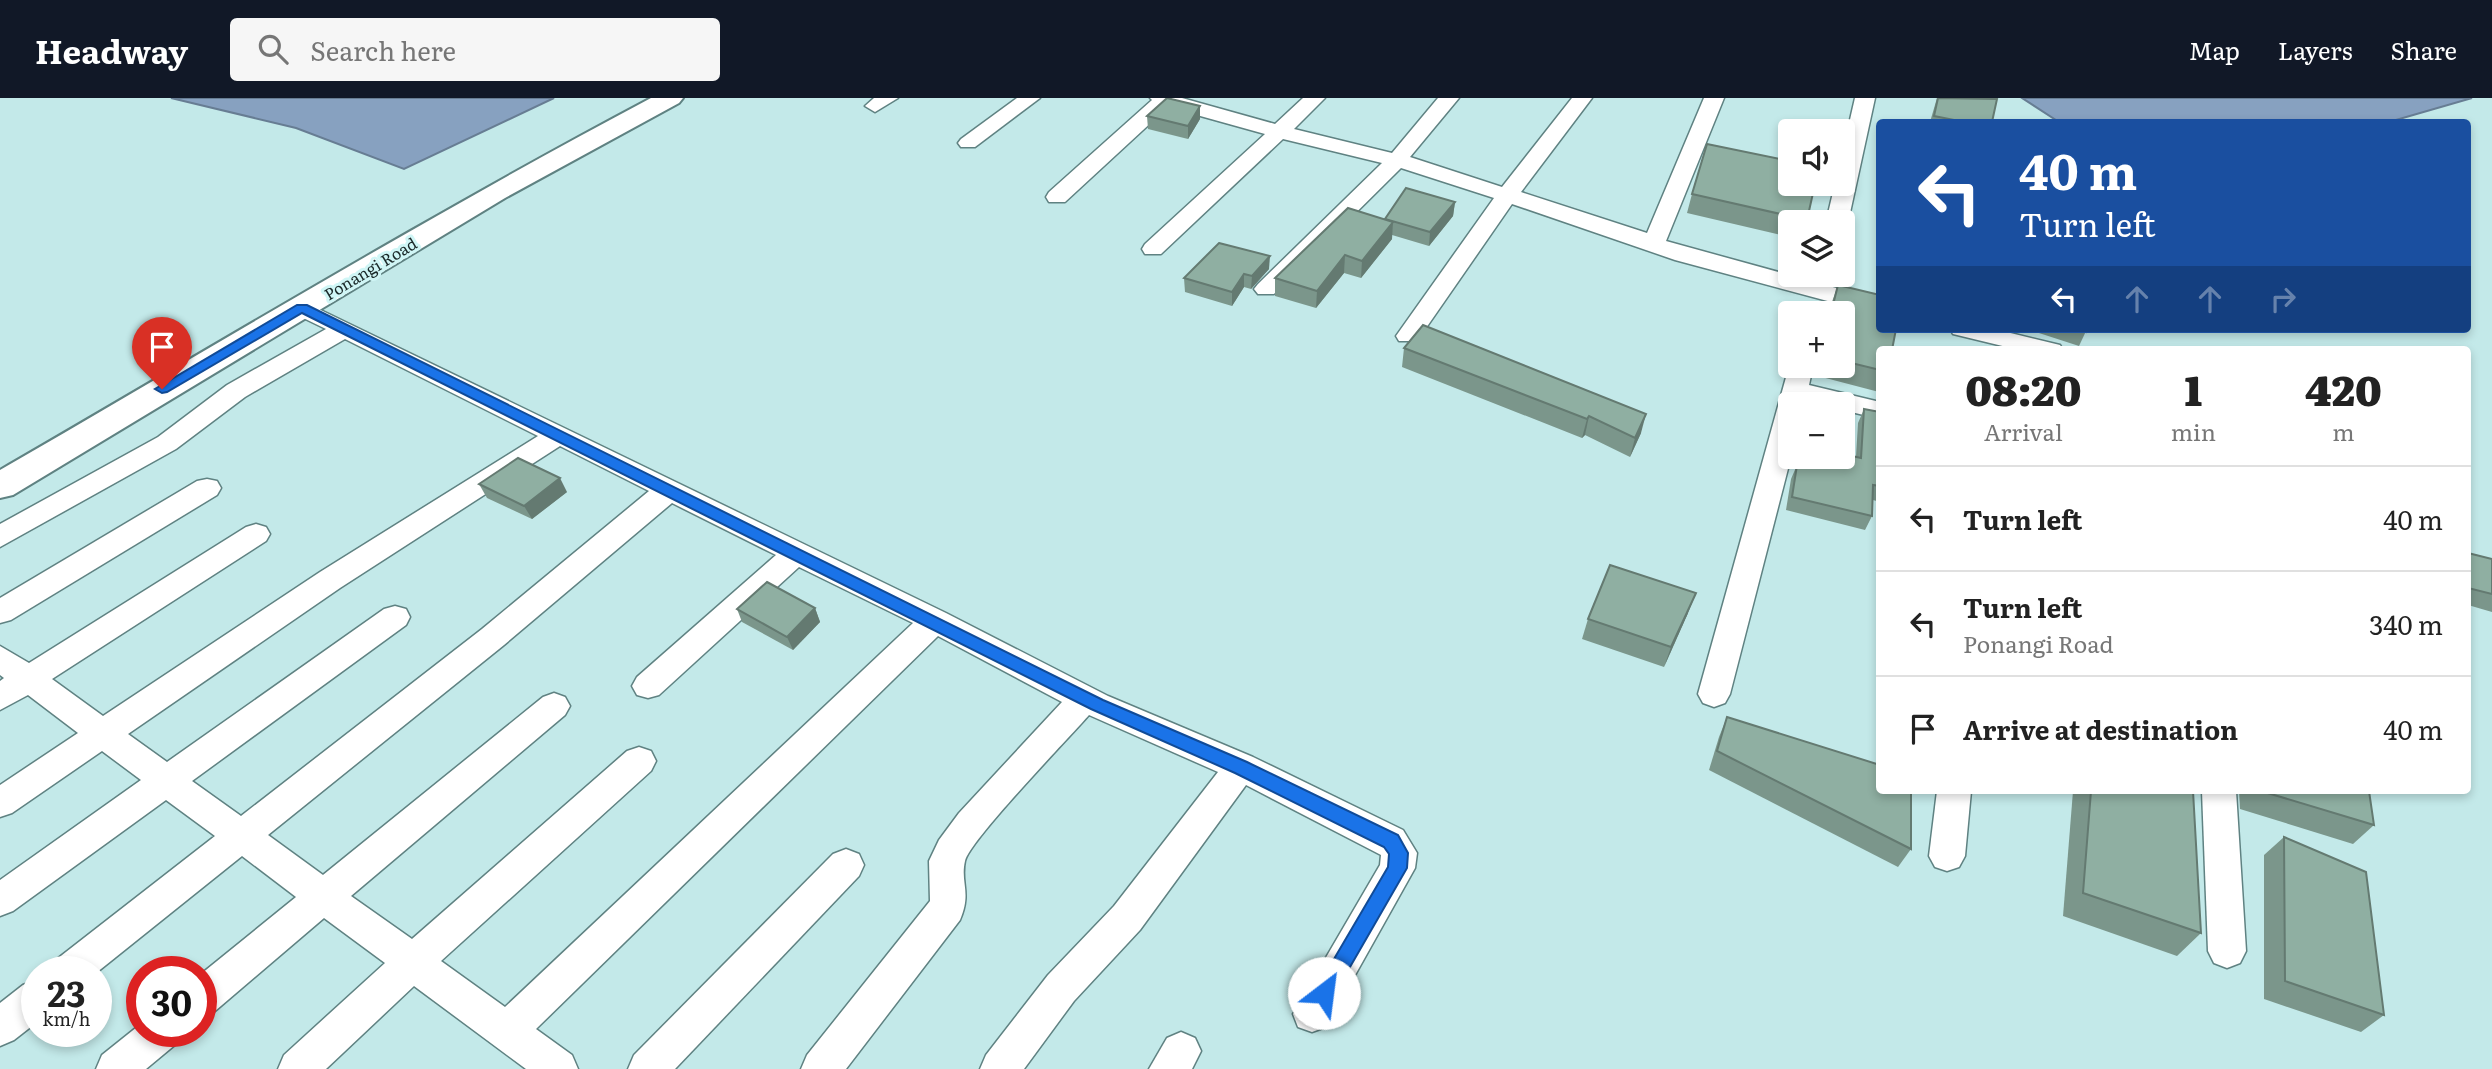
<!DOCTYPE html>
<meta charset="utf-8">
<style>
body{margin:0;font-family:Literata,serif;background:#f6f6f6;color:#222;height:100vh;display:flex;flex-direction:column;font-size:26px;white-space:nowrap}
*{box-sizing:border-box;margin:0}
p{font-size:23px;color:#767676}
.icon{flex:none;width:38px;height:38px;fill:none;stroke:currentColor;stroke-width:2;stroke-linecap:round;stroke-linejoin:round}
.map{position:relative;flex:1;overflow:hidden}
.side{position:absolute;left:1876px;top:248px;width:595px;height:448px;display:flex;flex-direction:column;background:#fff;border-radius:7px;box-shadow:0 4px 10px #0003}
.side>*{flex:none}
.top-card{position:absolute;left:1876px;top:21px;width:595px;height:214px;border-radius:7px;box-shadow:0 4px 10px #0003;background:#1a4fa0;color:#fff;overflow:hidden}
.buttons{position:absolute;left:1778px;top:21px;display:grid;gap:14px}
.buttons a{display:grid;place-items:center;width:77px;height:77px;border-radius:7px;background:#fff;box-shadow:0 4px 10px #0003;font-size:35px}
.speed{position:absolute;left:21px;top:858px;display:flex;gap:14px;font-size:35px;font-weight:700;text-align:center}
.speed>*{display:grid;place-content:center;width:91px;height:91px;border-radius:50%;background:#fff;box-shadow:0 4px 10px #0003;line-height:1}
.speed small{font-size:18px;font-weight:400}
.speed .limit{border:10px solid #d22;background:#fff;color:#111}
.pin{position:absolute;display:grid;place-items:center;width:60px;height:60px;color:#fff;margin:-72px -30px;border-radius:50% 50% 50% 0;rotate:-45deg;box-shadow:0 0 7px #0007}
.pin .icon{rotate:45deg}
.me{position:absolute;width:77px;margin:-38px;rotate:30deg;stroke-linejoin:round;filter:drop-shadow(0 0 5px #0008)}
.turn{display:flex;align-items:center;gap:24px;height:147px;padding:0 28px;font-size:32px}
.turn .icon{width:91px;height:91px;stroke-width:2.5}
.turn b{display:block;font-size:49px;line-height:60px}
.lanes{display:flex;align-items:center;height:66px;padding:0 28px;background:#0003;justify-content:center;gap:35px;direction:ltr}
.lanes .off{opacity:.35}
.eta{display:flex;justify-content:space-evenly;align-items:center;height:119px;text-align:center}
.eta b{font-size:42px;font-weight:800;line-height:49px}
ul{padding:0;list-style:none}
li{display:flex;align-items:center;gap:21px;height:105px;padding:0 28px;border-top:2px solid #e0e0e0}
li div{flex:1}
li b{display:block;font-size:26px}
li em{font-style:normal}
header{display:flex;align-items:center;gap:42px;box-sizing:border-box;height:98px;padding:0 35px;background:#111827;color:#fff}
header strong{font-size:33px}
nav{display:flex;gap:38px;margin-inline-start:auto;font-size:24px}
.search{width:490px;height:63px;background:#f6f6f6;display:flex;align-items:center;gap:18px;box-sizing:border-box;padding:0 24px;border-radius:7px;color:#767676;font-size:26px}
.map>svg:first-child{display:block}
.water{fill:#87a1c0;stroke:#677d93;stroke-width:2}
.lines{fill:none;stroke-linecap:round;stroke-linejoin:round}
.street-casing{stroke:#5f8282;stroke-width:3}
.secondary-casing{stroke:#5f8282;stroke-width:4}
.street{fill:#fff;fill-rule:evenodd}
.secondary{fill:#fff;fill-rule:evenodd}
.wall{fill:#7b968b}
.shaded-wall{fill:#647a71}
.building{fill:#8fafa2;stroke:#647a71;stroke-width:2}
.route{fill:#1a73e8;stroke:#114b97;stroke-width:2}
.labels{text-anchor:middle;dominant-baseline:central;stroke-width:6;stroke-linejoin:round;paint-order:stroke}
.far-street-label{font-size:16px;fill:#1b2929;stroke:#d0f6f6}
</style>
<header>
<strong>Headway</strong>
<div class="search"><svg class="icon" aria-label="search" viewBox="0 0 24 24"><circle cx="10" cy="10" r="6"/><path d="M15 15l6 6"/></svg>Search here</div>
<nav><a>Map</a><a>Layers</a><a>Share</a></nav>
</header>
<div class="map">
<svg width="2492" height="971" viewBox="0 0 2492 971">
<rect width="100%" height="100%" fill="#c3e9e9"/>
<g class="water">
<path d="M171,0H554L404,71L296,30Z"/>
<path d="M2022,0H2472L2389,24H2059Z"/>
</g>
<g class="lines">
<defs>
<g id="street">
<path d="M874,0H898L875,14L865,8Z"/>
<path d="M1017,0H1040L975,49H961L958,45L961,41Z"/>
<path d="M1150,0H1182L1275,26L1303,0H1325L1294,31L1392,55L1438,0H1459L1410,59L1502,89L1572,0H1592L1521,94L1647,135L1704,0H1724L1666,143L1880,202V217L1675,162L1512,106L1417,243H1399L1396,238L1494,100L1401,70L1274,196H1258L1254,191L1258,186L1382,65L1283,41L1161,156H1145L1142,151L1145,146L1265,36L1168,9L1065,104H1049L1046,99L1049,94L1152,2Z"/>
<path d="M1855,0H1875L1848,124L1843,129V124H1826L1835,86H1843V52Z"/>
<path d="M302,203L946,515L1108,598L1253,659L1403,732L1417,755L1415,770L1326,929L1312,934L1298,929L1293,916L1380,767L1381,757L1246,687L1140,832L1074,903L1024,971H980L986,957L1048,877L1114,808L1218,674L1089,617C1069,640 969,743 965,763C960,785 972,794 960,822L846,971H801L807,957L930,803L929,763L939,742L959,715L1062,604L938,538L536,931L572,957L578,971H526L414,888L326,971H278L284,957L385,865L324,820L215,913L201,918V876L296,799L242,758L96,875L51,873L57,861L215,738L166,702L13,813L0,818V782L141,682L102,653L12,715L0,719V687L78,635L28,597L0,612V583L4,580L0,577V548L29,565L246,429L256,426L266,429L270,436L266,443L52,581L103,618L320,474L538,338L345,241L245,299L176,351L0,449V426L158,339L227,287L326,231L293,215L290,210L293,205ZM560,348L649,393L482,531L241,718L192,683L406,527L410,519L406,511L395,508L384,511L167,664L128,636L340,490ZM672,405L776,457L637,579L632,588L637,597L648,600L659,597L799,469L913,525L505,909L441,863L651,673L656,663L651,653L639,649L627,653L412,841L351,798L565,617L570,608L565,599L554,595L543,599L323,777L268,737L504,547Z"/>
<path d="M1950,231H1994L2060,247L2063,252H2019L1953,236Z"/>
<path d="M1790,265V268H1813L1809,287L1880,304V321L1843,312V306L1805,302L1804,306H1790L1791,359L1730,596L1725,605L1714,609L1703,605L1698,596Z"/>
<path d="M207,381L217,383L221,390L217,397L11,522L0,525V500L197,383Z"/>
<path d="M1937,693H1971L1965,758L1959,769L1947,773L1935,769L1929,758Z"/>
<path d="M2202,693H2236L2246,853L2240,865L2227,870L2214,865L2208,853Z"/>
<path d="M846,751L859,756L864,767L859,778L675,971H628L634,957L833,756Z"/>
<path d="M37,882V924L14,942L0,948V905L23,887Z"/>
<path d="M142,925V933H181L176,946L146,971H96L102,957Z"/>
<path d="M1181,934L1195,940L1201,953L1192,971H1149L1167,940Z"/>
</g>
<path id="secondary" d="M651,0H683L679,5L505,100L13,397L0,400V372C216,247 430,117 651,0Z"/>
</defs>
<use href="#street" class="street-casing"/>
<use href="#secondary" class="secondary-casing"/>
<use href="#street" class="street"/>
<use href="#secondary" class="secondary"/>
</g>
<g class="wall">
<path d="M1937,0H1994L1992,24H1930Z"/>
<path d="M1147,18L1200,21L1188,41L1148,31Z"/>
<path d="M1815,86L1806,124H1790V139L1687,115L1692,96Z"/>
<path d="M1455,104L1453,118L1429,148L1392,137V141L1361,180L1344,175L1316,210L1275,198V180L1385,121Z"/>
<path d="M1269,171L1251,191L1244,189L1232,208L1185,194L1184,180Z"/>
<path d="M1838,187L1880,252V292L1879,294L1814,277L1816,268H1843V215H1828Z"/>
<path d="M2027,231H2087L2079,248Z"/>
<path d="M1404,250L1641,335L1630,359L1585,337L1582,340L1402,269Z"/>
<path d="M1864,311L1880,314V404L1873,402L1872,418L1865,432L1786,412L1791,381L1797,367L1800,368L1802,359H1856L1858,325Z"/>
<path d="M479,386L567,394L532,421L487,400Z"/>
<path d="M2468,455L2492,461V514L2468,507Z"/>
<path d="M815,510L820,524L793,552L742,524L737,511Z"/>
<path d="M1688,515L1664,569L1582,541L1588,521Z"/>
<path d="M1727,619L1911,751L1898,769L1709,672L1719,639Z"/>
<path d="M2073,693H2193L2201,835L2177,858L2063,818Z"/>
<path d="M2239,693H2369L2374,727L2353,746L2240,711Z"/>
<path d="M2284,739L2384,917L2361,934L2264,901V757Z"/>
</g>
<g class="shaded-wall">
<path d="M1200,8V21L1188,41V28Z"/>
<path d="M1455,104L1453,118L1429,148L1430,134Z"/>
<path d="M1393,124L1392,141L1361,180L1362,163Z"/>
<path d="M1345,157L1344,175L1316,210L1317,193Z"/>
<path d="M1270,158L1269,171L1251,191L1252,178Z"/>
<path d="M1244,176V189L1232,208V194Z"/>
<path d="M1646,316L1641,335L1630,359L1635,340Z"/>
<path d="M1589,318L1585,337L1582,340L1587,321Z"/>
<path d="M560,380L567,394L532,421L524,408Z"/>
<path d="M1696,495L1688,515L1664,569L1671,549Z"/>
<path d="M815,510L820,524L793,552L787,539Z"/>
</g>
<g class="building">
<path d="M1167,0L1200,8L1188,28L1147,18Z"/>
<path d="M1938,0L1997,1L1992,24H1964L1934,18Z"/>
<path d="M1707,46L1790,63V86H1815L1807,122L1692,96Z"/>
<path d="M1406,90L1455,104L1430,134L1385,121Z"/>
<path d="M1348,110L1393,124L1362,163L1345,157L1317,193L1275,180Z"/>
<path d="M1219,145L1270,158L1252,178L1244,176L1232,194L1184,180Z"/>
<path d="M1838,187L1880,197V231H1896L1892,252H1880V272L1843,263V215H1831Z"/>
<path d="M1423,227L1646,316L1635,340L1589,318L1587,321L1404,250Z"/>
<path d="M2076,231H2087L2086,234Z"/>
<path d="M1864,311L1880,314V388L1873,387L1872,418L1792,399L1797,367L1803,369L1805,359H1843V356L1861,360Z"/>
<path d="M518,360L560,380L524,408L479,386Z"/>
<path d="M2468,455L2492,461V496L2468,490Z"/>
<path d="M1610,467L1696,495L1671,549L1588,521Z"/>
<path d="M767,484L815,510L787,539L737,511Z"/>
<path d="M1727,619L1880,667V693H1911V751L1717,653Z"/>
<path d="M2091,693H2193L2201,835L2083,795Z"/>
<path d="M2261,693H2369L2374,727Z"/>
<path d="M2284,739L2366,774L2384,917L2285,883Z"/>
</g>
<path class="route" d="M297,207H307L1103,602L1247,664L1398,737L1408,755L1407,770L1331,902L1324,905L1317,902L1314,895L1388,769L1389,756L1384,749L1235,675L1091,611L302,215L167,294L162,295L155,291Z"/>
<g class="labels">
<g class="far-street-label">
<text transform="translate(370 170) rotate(-31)">Ponangi Road</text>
</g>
</g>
</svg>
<div class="buttons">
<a><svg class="icon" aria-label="sound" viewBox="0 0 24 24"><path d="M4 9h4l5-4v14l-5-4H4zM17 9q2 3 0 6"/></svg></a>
<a><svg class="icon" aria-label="layers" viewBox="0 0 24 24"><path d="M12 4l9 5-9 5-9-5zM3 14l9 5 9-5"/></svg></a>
<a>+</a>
<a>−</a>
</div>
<div class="speed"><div>23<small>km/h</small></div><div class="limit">30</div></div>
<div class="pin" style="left:162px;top:291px;background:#d93025"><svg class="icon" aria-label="arrive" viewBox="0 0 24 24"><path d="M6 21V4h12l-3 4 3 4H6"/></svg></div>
<svg class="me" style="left:1324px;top:895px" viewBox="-20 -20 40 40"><circle r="19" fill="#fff"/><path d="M0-13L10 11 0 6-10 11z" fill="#1a73e8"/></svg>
<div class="top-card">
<div class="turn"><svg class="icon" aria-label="left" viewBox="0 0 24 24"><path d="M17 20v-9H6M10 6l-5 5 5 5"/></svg><div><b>40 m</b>Turn left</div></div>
<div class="lanes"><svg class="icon" aria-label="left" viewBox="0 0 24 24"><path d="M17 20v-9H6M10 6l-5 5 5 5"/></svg><svg class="icon off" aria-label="ahead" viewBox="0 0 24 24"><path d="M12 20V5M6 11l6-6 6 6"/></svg><svg class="icon off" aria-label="ahead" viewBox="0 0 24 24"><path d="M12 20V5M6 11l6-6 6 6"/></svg><svg class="icon off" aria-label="right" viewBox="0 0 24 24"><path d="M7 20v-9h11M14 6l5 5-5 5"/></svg></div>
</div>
<section class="side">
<div class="eta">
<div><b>08:20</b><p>Arrival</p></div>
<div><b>1</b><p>min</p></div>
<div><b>420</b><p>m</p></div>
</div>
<ul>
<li><svg class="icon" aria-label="left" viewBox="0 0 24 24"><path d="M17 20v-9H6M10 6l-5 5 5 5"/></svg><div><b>Turn left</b></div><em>40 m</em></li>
<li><svg class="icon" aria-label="left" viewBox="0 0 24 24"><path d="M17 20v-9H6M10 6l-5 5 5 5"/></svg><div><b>Turn left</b><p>Ponangi Road</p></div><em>340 m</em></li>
<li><svg class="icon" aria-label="arrive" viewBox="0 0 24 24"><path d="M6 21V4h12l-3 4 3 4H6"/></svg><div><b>Arrive at destination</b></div><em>40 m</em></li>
</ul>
</section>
</div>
